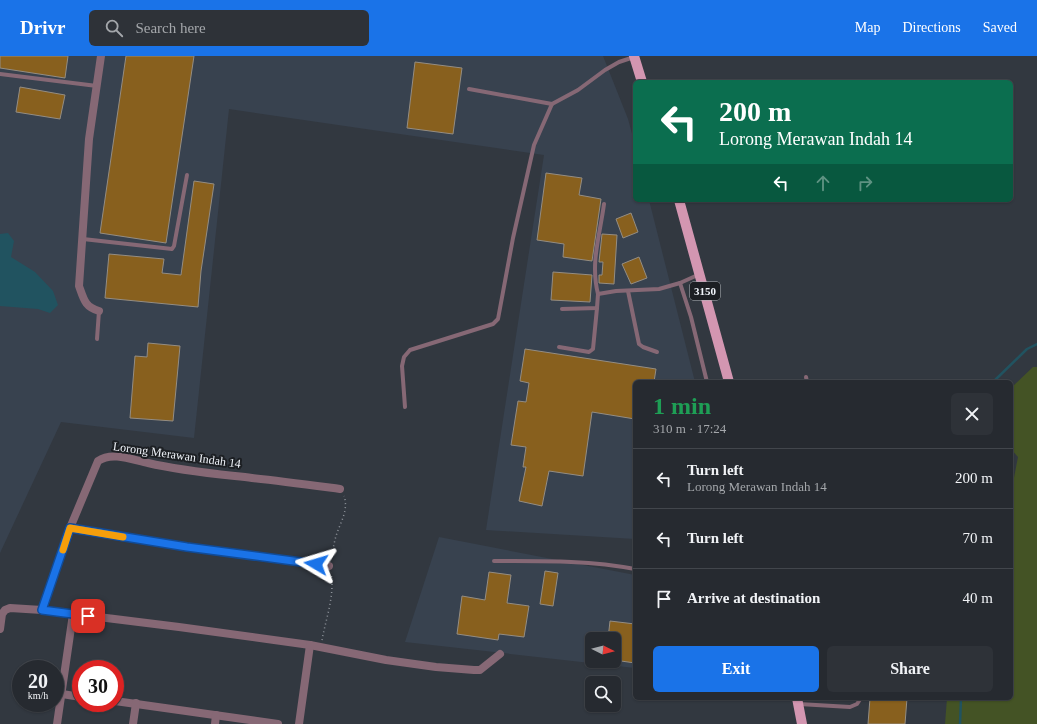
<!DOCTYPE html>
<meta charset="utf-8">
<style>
body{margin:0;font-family:Georgia,serif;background:#2e3238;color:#f1f3f6;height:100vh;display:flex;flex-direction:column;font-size:15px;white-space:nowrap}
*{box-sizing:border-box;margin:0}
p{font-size:13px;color:#a4a7ab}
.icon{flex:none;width:22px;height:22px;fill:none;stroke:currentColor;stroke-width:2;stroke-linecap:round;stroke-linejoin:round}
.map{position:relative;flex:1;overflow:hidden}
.sheet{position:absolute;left:633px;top:324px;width:380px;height:320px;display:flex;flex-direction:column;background:#262a30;border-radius:6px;box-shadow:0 1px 3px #0004,0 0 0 1px #42464c}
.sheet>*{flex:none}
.guide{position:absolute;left:633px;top:24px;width:380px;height:122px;border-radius:6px;box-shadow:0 1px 3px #0004,0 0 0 1px #42464c;background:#0b6e4f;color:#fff;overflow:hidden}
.needle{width:26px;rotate:96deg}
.tools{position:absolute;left:585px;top:576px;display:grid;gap:8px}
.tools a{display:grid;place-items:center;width:36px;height:36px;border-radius:6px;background:#262a30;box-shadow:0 1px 3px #0004,0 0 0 1px #42464c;font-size:20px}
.speed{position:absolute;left:12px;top:604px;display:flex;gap:8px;font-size:20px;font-weight:700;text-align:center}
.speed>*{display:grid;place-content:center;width:52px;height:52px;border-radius:50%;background:#262a30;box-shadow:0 1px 3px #0004,0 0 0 1px #42464c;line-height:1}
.speed small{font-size:10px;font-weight:400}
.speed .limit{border:6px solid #d22;background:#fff;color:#111}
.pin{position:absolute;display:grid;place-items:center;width:34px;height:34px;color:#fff;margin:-17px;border-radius:8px;box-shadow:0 2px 6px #0006}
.me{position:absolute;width:44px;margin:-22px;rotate:277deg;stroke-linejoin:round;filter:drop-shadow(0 0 3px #0008)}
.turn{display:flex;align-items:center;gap:14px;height:84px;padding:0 20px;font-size:18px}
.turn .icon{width:52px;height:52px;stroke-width:2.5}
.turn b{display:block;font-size:28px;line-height:34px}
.lanes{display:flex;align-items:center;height:38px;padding:0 20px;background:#0003;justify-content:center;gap:20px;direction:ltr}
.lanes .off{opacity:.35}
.round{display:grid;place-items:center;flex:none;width:42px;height:42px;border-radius:6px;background:#2e3238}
.summary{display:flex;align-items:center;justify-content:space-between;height:68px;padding:0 20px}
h1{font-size:24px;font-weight:700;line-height:30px;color:#1e9e55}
.cta{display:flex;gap:8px;margin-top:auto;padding:8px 20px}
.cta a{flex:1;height:46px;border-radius:6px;background:#1a73e8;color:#fff;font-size:16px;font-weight:700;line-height:46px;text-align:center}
.cta a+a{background:#2e3238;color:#f1f3f6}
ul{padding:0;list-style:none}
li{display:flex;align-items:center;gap:12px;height:60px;padding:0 20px;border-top:1px solid #42464c}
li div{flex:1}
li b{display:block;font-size:15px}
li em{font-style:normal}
header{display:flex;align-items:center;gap:24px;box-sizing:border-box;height:56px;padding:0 20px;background:#1a73e8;color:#fff}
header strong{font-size:19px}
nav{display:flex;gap:22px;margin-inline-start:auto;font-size:14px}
.search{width:280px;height:36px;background:#2e3238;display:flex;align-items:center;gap:10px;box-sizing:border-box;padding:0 14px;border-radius:6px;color:#a4a7ab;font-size:15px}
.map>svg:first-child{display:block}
.built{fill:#38424f;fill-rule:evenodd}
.green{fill:#445325}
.water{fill:#215360}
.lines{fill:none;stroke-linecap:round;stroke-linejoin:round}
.stream{stroke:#215360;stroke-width:2.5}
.building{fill:#88601e;stroke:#948d83}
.path{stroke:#8e939a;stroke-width:1.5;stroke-dasharray:1 3;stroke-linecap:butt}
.service{stroke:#866875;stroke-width:4}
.minor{stroke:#866875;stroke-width:8}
.primary{stroke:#d396b1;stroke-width:10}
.route-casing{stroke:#114b97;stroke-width:10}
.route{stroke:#1a73e8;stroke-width:7}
.slow{stroke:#f59e0b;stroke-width:7}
.labels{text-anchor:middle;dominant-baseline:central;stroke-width:4;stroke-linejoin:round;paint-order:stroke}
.shield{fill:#1c1f23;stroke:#b1b5ba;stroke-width:1}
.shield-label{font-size:11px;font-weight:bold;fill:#f1f5fb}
.street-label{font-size:12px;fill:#f1f5fb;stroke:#1c1f23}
</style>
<header>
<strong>Drivr</strong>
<div class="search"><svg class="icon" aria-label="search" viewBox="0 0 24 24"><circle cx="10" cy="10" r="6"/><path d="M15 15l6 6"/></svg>Search here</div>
<nav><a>Map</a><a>Directions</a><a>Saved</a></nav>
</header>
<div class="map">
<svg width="1037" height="668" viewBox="0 0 1037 668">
<rect width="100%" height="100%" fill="#323840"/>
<g class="built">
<path d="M0,0H603L628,63L635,89V144H649L695,326H635V483L486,474L544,99L229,53L194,382L61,366L0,497Z"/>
<path d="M439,481L635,519V612L405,586ZM592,583H614V605H592Z"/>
</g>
<path class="green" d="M1033,311H1037V668H945L947,642H1011V437L1018,401L1011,393V332Z"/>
<path class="water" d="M8,177L14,185L11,201L35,216L53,235L58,249L50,257L38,253L0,250V178Z"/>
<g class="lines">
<g class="stream">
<path d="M993,326L1027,293L1037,288"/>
<path d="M960,668L961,642"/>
</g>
</g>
<g class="building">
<path d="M0,0H68L65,22L0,12Z"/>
<path d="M126,0H194L166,187L100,177Z"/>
<path d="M415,6L462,12L453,78L407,72Z"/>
<path d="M20,31L65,39L60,63L16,56Z"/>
<path d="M546,117L582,122L579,139L601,143L592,205L563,201L564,188L537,184Z"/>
<path d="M194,125L214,128L201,215L198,251L105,242L109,198L164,203L162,217L181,219Z"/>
<path d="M631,157L638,176L623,182L616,163Z"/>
<path d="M602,178L617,179L614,228L599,227V219H602L603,206H599Z"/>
<path d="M639,201L647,222L631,228L622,208Z"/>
<path d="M553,216L592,219L590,246L551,244Z"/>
<path d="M148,287L180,290L173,365L130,362L135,300L147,301Z"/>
<path d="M525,293L656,313L654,326H635V363L592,356L583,420L549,415L542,450L519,445L526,411H523L526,391L511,389L518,345L526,346L529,327L520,325Z"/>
<path d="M545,515L558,517L553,550L540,548Z"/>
<path d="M489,516L511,519L507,547L529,550L524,581L499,578L498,584L457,578L462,540L485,544Z"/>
<path d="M610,565L635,568V607L614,604V583H608Z"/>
<path d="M870,642H907L905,668H868Z"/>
</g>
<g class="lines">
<g class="path">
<path d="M331,502C333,494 334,487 336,480C340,467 349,454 344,440"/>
<path d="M322,584C326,562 335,539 331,517"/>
</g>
<g class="service">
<path d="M0,18L97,30"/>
<path d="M469,33L552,48L578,34L605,14L619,6L634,1"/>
<path d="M83,183L172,193L174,190L187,119"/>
<path d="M680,227L691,261L707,326"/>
<path d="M628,235L639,288L643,291L657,296"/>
<path d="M598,238C590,207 600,179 604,148"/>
<path d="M562,253L597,252L598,238L616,235L659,233L680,227L700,218"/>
<path d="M97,283L99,255"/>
<path d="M559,291L589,296L593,293L597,252"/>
<path d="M806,321L807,326"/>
<path d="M764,325V326"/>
<path d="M405,351L402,310L404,301L410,294L493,268L498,263L513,182L534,89L552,48"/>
<path d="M494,505C541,505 589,504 635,513"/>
<path d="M799,648L850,651L857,648L861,642"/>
</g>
<g class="minor">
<path d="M99,255C85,251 84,244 79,230L89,83L101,0"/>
<path d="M70,472L187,491L329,510"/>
<path d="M42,554L70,472L98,405C112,395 133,404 148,407C182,415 217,418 252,422C281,425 310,429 340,433"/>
<path d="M0,573L2,558L5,554L10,552L42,554L179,571L310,589L299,668"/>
<path d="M310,589L386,604L436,611L474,614H480L500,598"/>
<path d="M62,638L81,641"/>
<path d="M115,645L278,668"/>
<path d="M57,668L73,558"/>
<path d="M133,668L136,647"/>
<path d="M215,668L216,659"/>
</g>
<g class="primary">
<path d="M634,0L642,26"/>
<path d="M679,144L729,326"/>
<path d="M797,642L802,668"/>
</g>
</g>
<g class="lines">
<defs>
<path id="route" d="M88,560L42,554L70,472L187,491L316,508"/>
</defs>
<use href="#route" class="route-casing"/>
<use href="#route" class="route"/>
<path class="slow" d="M63,494L70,472L123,481"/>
</g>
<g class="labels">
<rect class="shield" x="690" y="226" width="30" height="18" rx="3"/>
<g class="shield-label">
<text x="705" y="235">3150</text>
</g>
<g class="street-label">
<text transform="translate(177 399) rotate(8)">Lorong Merawan Indah 14</text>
</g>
</g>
</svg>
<div class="tools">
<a><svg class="needle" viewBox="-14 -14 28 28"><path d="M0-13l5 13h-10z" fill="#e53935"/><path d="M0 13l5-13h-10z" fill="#a4a7ab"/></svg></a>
<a><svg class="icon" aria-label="search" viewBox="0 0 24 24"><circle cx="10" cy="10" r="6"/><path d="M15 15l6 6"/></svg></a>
</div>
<div class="speed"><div>20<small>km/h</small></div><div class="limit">30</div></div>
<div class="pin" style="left:88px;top:560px;background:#d93025"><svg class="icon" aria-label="arrive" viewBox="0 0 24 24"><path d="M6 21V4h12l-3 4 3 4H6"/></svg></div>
<svg class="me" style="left:316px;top:508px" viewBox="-20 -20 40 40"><path d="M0-17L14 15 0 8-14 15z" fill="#1a73e8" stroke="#fff" stroke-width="4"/></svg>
<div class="guide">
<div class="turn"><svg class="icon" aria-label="left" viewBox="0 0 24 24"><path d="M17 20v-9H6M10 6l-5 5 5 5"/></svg><div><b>200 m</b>Lorong Merawan Indah 14</div></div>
<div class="lanes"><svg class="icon" aria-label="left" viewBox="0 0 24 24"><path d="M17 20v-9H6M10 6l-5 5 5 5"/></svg><svg class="icon off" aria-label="ahead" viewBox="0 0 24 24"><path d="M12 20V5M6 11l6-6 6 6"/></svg><svg class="icon off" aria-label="right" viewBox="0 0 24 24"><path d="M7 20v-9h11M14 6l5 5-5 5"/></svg></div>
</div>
<section class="sheet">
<div class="summary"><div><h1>1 min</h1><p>310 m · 17:24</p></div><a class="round"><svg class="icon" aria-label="close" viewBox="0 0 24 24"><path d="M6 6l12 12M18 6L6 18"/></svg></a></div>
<ul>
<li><svg class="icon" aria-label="left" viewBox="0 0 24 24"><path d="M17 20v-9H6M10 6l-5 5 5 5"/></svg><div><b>Turn left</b><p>Lorong Merawan Indah 14</p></div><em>200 m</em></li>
<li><svg class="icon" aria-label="left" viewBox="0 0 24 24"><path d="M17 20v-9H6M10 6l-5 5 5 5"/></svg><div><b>Turn left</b></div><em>70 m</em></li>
<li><svg class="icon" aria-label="arrive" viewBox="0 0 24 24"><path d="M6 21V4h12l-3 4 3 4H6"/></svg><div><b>Arrive at destination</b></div><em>40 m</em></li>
</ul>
<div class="cta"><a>Exit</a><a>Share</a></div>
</section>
</div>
